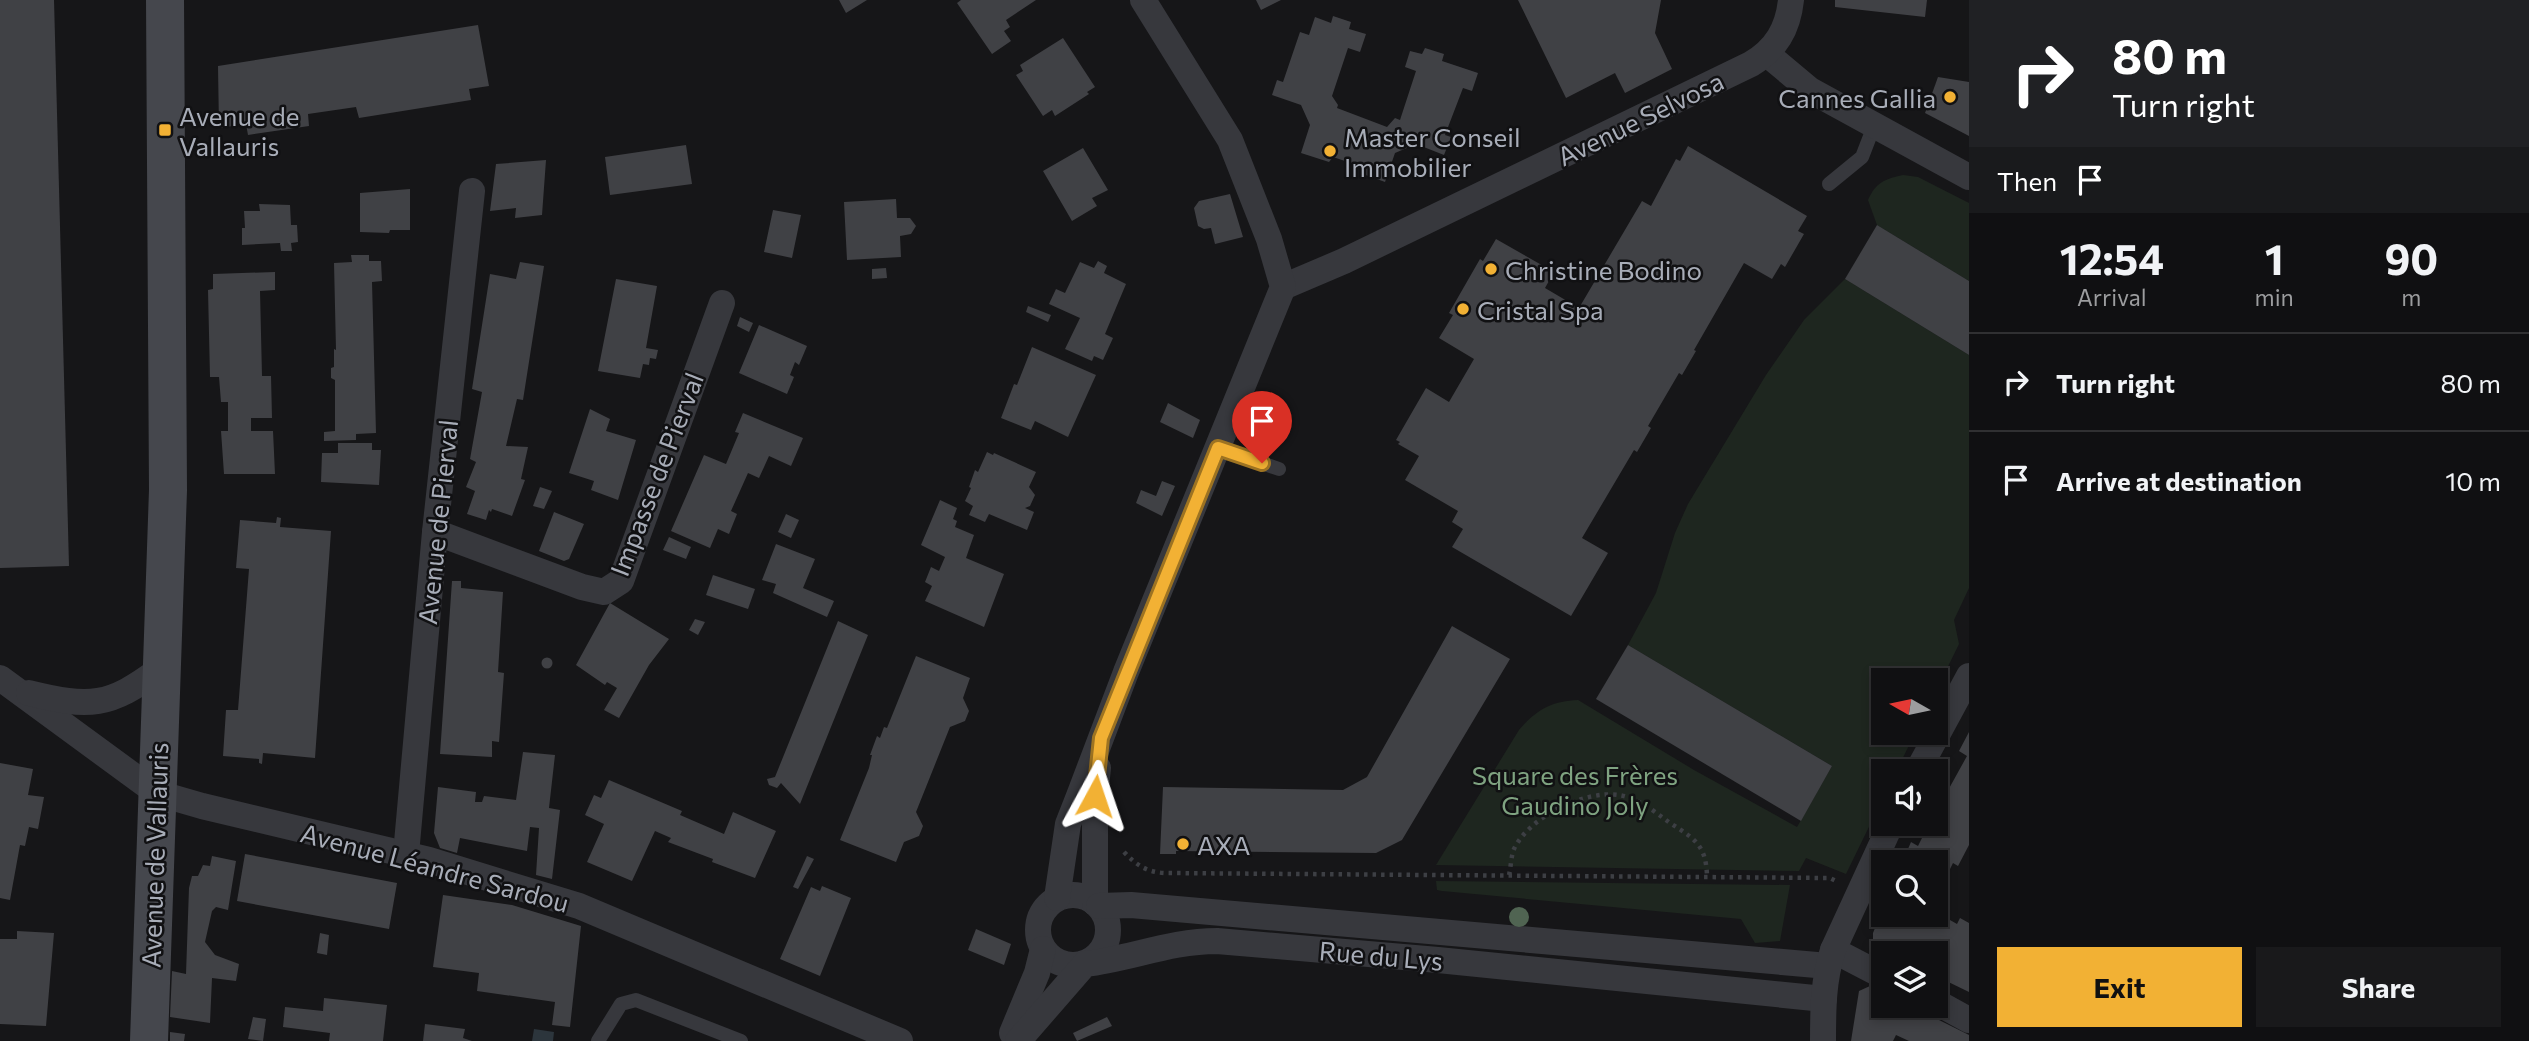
<!DOCTYPE html>
<meta charset="utf-8">
<style>
body{margin:0;font-family:Commissioner,sans-serif;background:#19191b;color:#f1f3f6;height:100vh;display:flex;flex-direction:column;font-size:26px;white-space:nowrap}
*{box-sizing:border-box;margin:0}
p{font-size:23px;color:#9c9d9f}
.icon{flex:none;width:38px;height:38px;fill:none;stroke:currentColor;stroke-width:2;stroke-linecap:round;stroke-linejoin:round}
.map{position:relative;flex:1;overflow:hidden}
.sheet{display:flex;flex-direction:column;background:#101012;width:560px}
.sheet>*{flex:none}
.hud{background:#202124;color:#fff;overflow:hidden}
.needle{width:46px;rotate:279deg}
.tools{position:absolute;left:1871px;top:668px;display:grid;gap:14px}
.tools a{display:grid;place-items:center;width:77px;height:77px;border-radius:0px;background:#101012;box-shadow:0 4px 10px #0003,0 0 0 2px #303032;font-size:35px}
.pin{position:absolute;display:grid;place-items:center;width:60px;height:60px;color:#fff;margin:-72px -30px;border-radius:50% 50% 50% 0;rotate:-45deg;box-shadow:0 0 7px #0007}
.pin .icon{rotate:45deg}
.me{position:absolute;width:77px;margin:-38px;rotate:5deg;stroke-linejoin:round;filter:drop-shadow(0 0 5px #0008)}
.turn{display:flex;align-items:center;gap:24px;height:147px;padding:0 28px;font-size:32px}
.turn .icon{width:91px;height:91px;stroke-width:2.5}
.turn b{display:block;font-size:49px;line-height:60px}
.then{display:flex;align-items:center;height:66px;padding:0 28px;background:#0003;gap:14px;font-size:26px}
.eta{display:flex;justify-content:space-evenly;align-items:center;height:119px;text-align:center}
.eta b{font-size:42px;font-weight:700;line-height:49px}
.action{display:flex;gap:14px;margin-top:auto;padding:14px 28px}
.action a{flex:1;height:80px;border-radius:0px;background:#f2b134;color:#111;font-size:28px;font-weight:700;line-height:80px;text-align:center}
.action a+a{background:#19191b;color:#f1f3f6}
ul{padding:0;list-style:none}
li{display:flex;align-items:center;gap:21px;height:98px;padding:0 28px;border-top:2px solid #303032}
li div{flex:1}
li b{display:block;font-size:26px}
li em{font-style:normal}
main{display:flex;flex:1;min-height:0}
.map>svg:first-child{display:block}
.green{fill:#1e261f}
.water{fill:#2c353c}
.building{fill:#404145}
.lines{fill:none;stroke-linecap:round;stroke-linejoin:round}
.path{stroke:#3d3f44;stroke-width:4.5;stroke-dasharray:3.5 5;stroke-linecap:butt}
.service{stroke:#37383d;stroke-width:14}
.minor{stroke:#37383d;stroke-width:26}
.secondary{stroke:#45474d;stroke-width:38}
.tree{fill:#506452}
.route-casing{stroke:#9d7322;stroke-width:18}
.route{stroke:#f2b134;stroke-width:12}
.poi-dot{fill:#f2b134;stroke:#111113;stroke-width:2.5}
.labels{text-anchor:middle;dominant-baseline:central;stroke-width:5;stroke-linejoin:round;paint-order:stroke}
.poi-label{font-size:26px;fill:#a8adb8;stroke:#111113;text-anchor:start}
.street-label{font-size:26px;fill:#a8adb8;stroke:#111113}
.park-label{font-size:26px;fill:#7fa381;stroke:#111113}
</style>
<main>
<div class="map">
<svg width="1969" height="1041" viewBox="0 0 1969 1041">
<rect width="100%" height="100%" fill="#161618"/>
<g class="green">
<path d="M1903,175L1918,177L1969,203V281L1877,225L1868,200C1876,182 1885,179 1903,175Z"/>
<path d="M1845,279L1969,355V588L1954,620L1959,644L1936,691V681H1883V733H1915L1896,772H1883V798L1846,874L1806,858L1799,871L1436,865L1519,730C1536,710 1552,701 1578,700L1694,770L1797,827L1832,766L1628,645L1656,593L1675,533L1688,504L1766,375L1804,320Z"/>
<path d="M1436,881L1790,885L1780,941L1755,943L1741,919L1442,891L1437,890Z"/>
</g>
<path class="water" d="M534,1029L554,1032L553,1041H532Z"/>
<g class="building">
<path d="M0,0H54L69,566L0,568Z"/>
<path d="M839,0H867L846,13Z"/>
<path d="M961,0H1036L1006,20L1010,27L1004,31L1011,41L992,54L957,3Z"/>
<path d="M1256,0H1281L1261,10Z"/>
<path d="M1518,0H1661L1655,33L1672,69L1625,93L1615,73L1566,98Z"/>
<path d="M1835,0H1927L1925,17L1835,7Z"/>
<path d="M1333,16L1351,22L1349,29L1366,34L1360,52L1348,48L1332,96L1338,105L1337,108L1387,127L1395,118L1400,120L1416,71L1405,67L1410,51L1422,54L1425,48L1444,54L1442,61L1478,73L1472,91L1463,88L1445,135L1451,137L1444,155L1416,144L1395,153L1385,182L1360,173V166L1333,157L1329,162L1301,153L1310,125L1301,105L1272,95L1277,80L1283,82L1300,32L1309,35L1315,17L1331,23Z"/>
<path d="M478,25L489,86L469,89L471,100L359,118L356,107L308,114L309,126L248,135L246,124L219,128L218,66Z"/>
<path d="M1063,38L1095,87L1087,92L1089,94L1055,116L1052,110L1043,116L1016,75L1023,71L1020,65Z"/>
<path d="M1938,77L1969,82V136L1925,113Z"/>
<path d="M686,145L692,184L610,195L605,157Z"/>
<path d="M1688,146L1807,216L1798,231L1804,234L1785,267L1781,264L1772,279L1744,263L1694,350L1696,351L1682,375L1679,373L1648,426L1651,428L1637,452L1634,450L1582,538L1608,553L1571,616L1452,547L1463,529L1452,522L1458,511L1405,480L1419,456L1398,444L1400,442L1396,440L1426,388L1449,402L1474,359L1439,338L1453,315L1449,313L1480,259L1483,261L1496,239L1554,272L1545,288L1579,308L1642,201L1651,206L1676,159L1680,161Z"/>
<path d="M1083,148L1108,190L1092,198L1097,206L1072,221L1043,171Z"/>
<path d="M546,160L542,215L515,218L516,208L490,211L496,164Z"/>
<path d="M410,189V230H390L389,233L360,232V193Z"/>
<path d="M1230,194L1243,237L1215,244L1211,228L1204,229L1198,226L1194,208L1199,201Z"/>
<path d="M896,199L897,218H910L916,226L911,234L900,236L901,257L847,260L844,202Z"/>
<path d="M259,204L290,205L291,225H297L298,242L291,243L292,251H281L280,243L242,245V228H245L244,211H260Z"/>
<path d="M773,210L801,215L792,258L764,252Z"/>
<path d="M1877,225L1969,281V355L1845,279Z"/>
<path d="M351,255H369V261H381L382,281L372,282L376,433L356,434V440L324,441V432L335,431V380L331,378V368L334,367V349L336,350L334,263L352,262Z"/>
<path d="M1098,261L1107,266L1104,273L1126,284L1105,334L1113,338L1103,360L1094,356L1092,361L1065,349L1080,318L1049,304L1056,289L1065,293L1080,262L1094,268Z"/>
<path d="M520,262L544,266L523,400L517,399L506,446L528,447L521,479L525,480L512,516L492,509L491,512L489,510L486,520L467,514L475,491L466,487L476,462L470,459L482,392L472,389L490,274L516,279Z"/>
<path d="M886,268L887,278L872,279V269Z"/>
<path d="M275,272V290L260,291L262,376H271L272,418H251V431H273L275,474H224L221,431H228V402H221L219,377H210L208,290L213,289V274Z"/>
<path d="M616,279L657,286L646,348L658,350L656,359L650,358L649,365L643,364L640,378L598,371Z"/>
<path d="M1028,306L1051,315L1048,322L1026,312Z"/>
<path d="M740,317L753,323L749,332L737,326Z"/>
<path d="M759,325L807,346L799,365L795,362L790,375L794,377L787,394L739,373Z"/>
<path d="M1032,347L1096,375L1068,437L1035,421L1031,430L1001,418L1014,384L1017,385Z"/>
<path d="M1168,403L1200,420L1193,438L1160,422Z"/>
<path d="M590,409L610,419L606,431L636,440L618,500L591,490L594,481L569,473Z"/>
<path d="M743,413L803,438L791,466L769,456L759,478L748,473L731,511L737,514L729,534L718,529L710,548L671,531L704,455L726,464L739,433L735,432Z"/>
<path d="M338,443H372V450H381L379,485L321,482L322,453H338Z"/>
<path d="M987,452L993,455L994,453L1036,472L1029,487L1035,495L1030,506L1025,508L1034,512L1027,530L989,514L985,522L969,515L973,506L965,501L971,488L969,487L975,470L978,472Z"/>
<path d="M1162,481L1175,486L1162,516L1136,503L1141,490L1156,496Z"/>
<path d="M540,487L552,491L544,509L533,506Z"/>
<path d="M940,500L957,508L953,519L957,521L955,527L974,535L966,558L1004,574L984,627L925,601L932,586L925,582L931,567L939,571L945,557L921,545Z"/>
<path d="M554,512L584,524L569,559L564,561L539,551Z"/>
<path d="M786,514L799,520L791,538L778,532Z"/>
<path d="M277,517L281,518L280,527L331,531L315,758L263,753L262,764L259,763V759L223,756L226,710H238L249,569L236,568L240,520L276,523Z"/>
<path d="M669,537L691,547L686,559L663,550Z"/>
<path d="M776,544L815,559L803,588L834,601L827,617L773,593L776,584L762,580Z"/>
<path d="M713,575L755,589L748,609L706,595Z"/>
<path d="M452,581H461V588L503,592L498,672L504,673L499,742L492,741V757L440,754Z"/>
<path d="M610,603L669,639L649,665L619,718L604,710L617,688L607,682L605,685L576,665Z"/>
<path d="M695,619L705,622L698,635L689,630Z"/>
<path d="M838,621L868,635L800,804L781,783L777,788L769,785L767,779L775,777Z"/>
<path d="M1452,626L1510,659L1402,840L1376,853L1176,851V854H1160L1163,787L1343,790L1367,777Z"/>
<path d="M1628,645L1832,766L1801,821L1596,699Z"/>
<path d="M916,656L970,678L963,698L969,711L965,721L950,727L916,812L923,826L919,836L904,842L896,862L840,840L869,768L872,755H870L877,736L880,738L884,727L887,728Z"/>
<circle cx="547" cy="663" r="5.5"/>
<path d="M1969,732V845L1958,866L1953,863L1936,897V863H1902L1911,842L1918,846L1929,824H1936V812L1967,756L1959,751Z"/>
<path d="M523,752L555,755L549,808L560,810L552,879L536,875L539,828L530,827L527,851L460,838L457,853L440,848L434,833L438,787L476,792L475,802H482L484,796L516,800Z"/>
<path d="M0,763L33,769L28,795L44,797L38,829L29,827L25,846L20,845L10,900L0,898Z"/>
<path d="M609,780L682,811L680,815L724,834L733,812L776,831L755,878L712,862L713,859L668,842L671,838L655,831L632,881L587,862L604,824L585,815L594,795L601,798Z"/>
<path d="M245,854L397,883L389,929L237,901Z"/>
<path d="M212,856L236,861L228,910L216,907L212,911L205,942L215,955L239,964L236,981L212,978L210,1023L170,1017L172,971L186,974L189,888L192,876H198L203,865L210,866Z"/>
<path d="M807,856L814,859L798,889L793,887Z"/>
<path d="M822,886L851,898L820,976L780,959L811,887L820,891Z"/>
<path d="M443,895L512,905L581,926L570,1027L552,1025L555,1002L477,991L479,973L433,967Z"/>
<path d="M1883,908V915H1936V912L1957,924L1960,918L1969,923V992L1936,976V954H1891L1873,945V933Z"/>
<path d="M976,929L1011,944L1004,965L968,950Z"/>
<path d="M17,931L54,933L46,1026L0,1024V939H17Z"/>
<path d="M320,933L329,935L327,955L317,953Z"/>
<path d="M1870,986L1883,993V1006H1911L1969,1035V1041H1909L1896,1035L1893,1041H1851L1859,991Z"/>
<path d="M324,998L387,1005L383,1041H329L330,1033L283,1027L285,1007L323,1011Z"/>
<path d="M253,1017L266,1019L263,1041L248,1039Z"/>
<path d="M1107,1017L1112,1026L1077,1041L1073,1033Z"/>
<path d="M425,1024L465,1029L463,1038L472,1041H423Z"/>
<path d="M170,1032L185,1034L184,1041H170Z"/>
</g>
<g class="lines">
<g class="path">
<path d="M1124,852C1136,865 1147,872 1164,873L1830,878L1836,881"/>
<path d="M1509,875C1511,867 1511,856 1514,849C1529,817 1584,790 1619,795C1638,798 1655,812 1670,823C1695,839 1706,845 1707,876"/>
</g>
<g class="service">
<path d="M1829,184L1862,157L1874,126"/>
<path d="M1218,448L1279,469"/>
<path d="M598,1041L621,1004L636,1000L741,1041"/>
</g>
<g class="minor">
<path d="M1767,54L1810,90L1969,177"/>
<path d="M1283,287L1344,261L1751,64C1776,49 1788,29 1791,0"/>
<path d="M435,532L582,587L604,592L621,581L722,303"/>
<path d="M0,678L157,793L202,806L429,860L579,906L900,1041"/>
<path d="M29,693C90,708 109,707 160,669"/>
<path d="M1917,772L1969,676"/>
<path d="M406,854L435,532L472,191"/>
<circle cx="1073" cy="930" r="35"/>
<path d="M1057,898L1068,824L1079,796L1126,672L1283,287L1269,239L1230,140L1143,0"/>
<path d="M1095,903V796L1098,768"/>
<path d="M1099,906L1131,905L1828,966"/>
<path d="M1833,950L1883,976"/>
<path d="M1936,1002L1969,1020"/>
<path d="M1012,1033L1037,973L1043,949"/>
<path d="M1018,1041L1085,964C1130,959 1170,941 1217,941L1438,960L1824,999"/>
<path d="M1823,1041C1823,1010 1823,980 1833,950L1891,824"/>
</g>
<path class="secondary" d="M149,1041L168,490L165,0"/>
</g>
<circle class="tree" cx="1519" cy="917" r="10"/>
<g class="lines">
<defs>
<path id="route" d="M1095,796L1101,738L1218,448L1262,463"/>
</defs>
<use href="#route" class="route-casing"/>
<use href="#route" class="route"/>
</g>
<g class="poi-dot">
<circle cx="1950" cy="97" r="7"/>
<rect x="158" y="123" width="14" height="14" rx="3.5"/>
<circle cx="1330" cy="151" r="7"/>
<circle cx="1491" cy="269" r="7"/>
<circle cx="1463" cy="309" r="7"/>
<circle cx="1183" cy="844" r="7"/>
</g>
<g class="labels">
<g class="poi-label">
<text x="1936" y="97" text-anchor="end">Cannes Gallia</text>
<text x="179" y="115">Avenue de<tspan x="179" dy="30">Vallauris</tspan></text>
<text x="1344" y="136">Master Conseil<tspan x="1344" dy="30">Immobilier</tspan></text>
<text x="1505" y="269">Christine Bodino</text>
<text x="1477" y="309">Cristal Spa</text>
<text x="1197" y="844">AXA</text>
</g>
<g class="street-label">
<text transform="translate(1640 118) rotate(-26)">Avenue Selvosa</text>
<text transform="translate(656 474) rotate(-69)">Impasse de Pierval</text>
<text transform="translate(437 522) rotate(-84)">Avenue de Pierval</text>
<text transform="translate(154 855) rotate(-88)">Avenue de Vallauris</text>
<text transform="translate(435 867) rotate(15)">Avenue Léandre Sardou</text>
<text transform="translate(1381 955) rotate(5)">Rue du Lys</text>
</g>
<g class="park-label">
<text x="1575" y="774">Square des Frères<tspan x="1575" dy="30">Gaudino Joly</tspan></text>
</g>
</g>
</svg>
<div class="tools">
<a><svg class="needle" viewBox="-14 -14 28 28"><path d="M0-13l5 13h-10z" fill="#e53935"/><path d="M0 13l5-13h-10z" fill="#9c9d9f"/></svg></a>
<a><svg class="icon" aria-label="sound" viewBox="0 0 24 24"><path d="M4 9h4l5-4v14l-5-4H4zM17 9q2 3 0 6"/></svg></a>
<a><svg class="icon" aria-label="search" viewBox="0 0 24 24"><circle cx="10" cy="10" r="6"/><path d="M15 15l6 6"/></svg></a>
<a><svg class="icon" aria-label="layers" viewBox="0 0 24 24"><path d="M12 4l9 5-9 5-9-5zM3 14l9 5 9-5"/></svg></a>
</div>
<div class="pin" style="left:1262px;top:463px;background:#d93025"><svg class="icon" aria-label="arrive" viewBox="0 0 24 24"><path d="M6 21V4h12l-3 4 3 4H6"/></svg></div>
<svg class="me" style="left:1095px;top:796px" viewBox="-20 -20 40 40"><path d="M0-17L14 15 0 8-14 15z" fill="#f2b134" stroke="#fff" stroke-width="4"/></svg>
</div>
<section class="sheet">
<div class="hud">
<div class="turn"><svg class="icon" aria-label="right" viewBox="0 0 24 24"><path d="M7 20v-9h11M14 6l5 5-5 5"/></svg><div><b>80 m</b>Turn right</div></div>
<div class="then">Then<svg class="icon" aria-label="arrive" viewBox="0 0 24 24"><path d="M6 21V4h12l-3 4 3 4H6"/></svg></div>
</div>
<div class="eta">
<div><b>12:54</b><p>Arrival</p></div>
<div><b>1</b><p>min</p></div>
<div><b>90</b><p>m</p></div>
</div>
<ul>
<li><svg class="icon" aria-label="right" viewBox="0 0 24 24"><path d="M7 20v-9h11M14 6l5 5-5 5"/></svg><div><b>Turn right</b></div><em>80 m</em></li>
<li><svg class="icon" aria-label="arrive" viewBox="0 0 24 24"><path d="M6 21V4h12l-3 4 3 4H6"/></svg><div><b>Arrive at destination</b></div><em>10 m</em></li>
</ul>
<div class="action"><a>Exit</a><a>Share</a></div>
</section>
</main>
